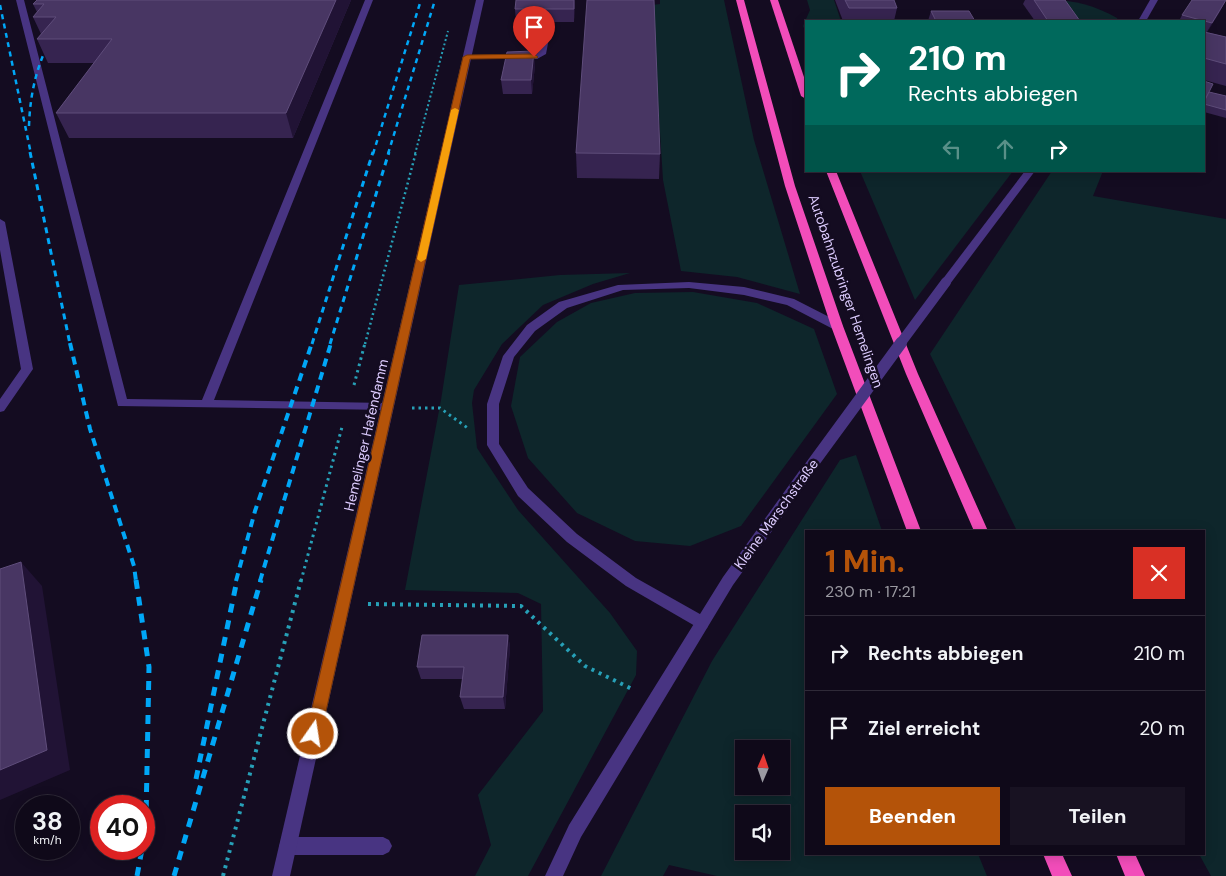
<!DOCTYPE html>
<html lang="de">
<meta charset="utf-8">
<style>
body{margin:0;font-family:"DM Sans",sans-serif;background:#181222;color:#f1f3f6;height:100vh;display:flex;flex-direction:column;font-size:19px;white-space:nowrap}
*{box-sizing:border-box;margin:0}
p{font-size:16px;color:#9b9aa2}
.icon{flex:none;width:28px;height:28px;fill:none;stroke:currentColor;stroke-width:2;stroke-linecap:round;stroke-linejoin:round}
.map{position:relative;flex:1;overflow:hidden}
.sheet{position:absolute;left:805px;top:530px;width:400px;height:325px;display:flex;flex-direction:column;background:#0f0919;border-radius:0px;box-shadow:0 2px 12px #0003,0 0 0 1px #2f2a38}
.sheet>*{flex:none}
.banner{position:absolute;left:805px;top:20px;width:400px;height:152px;border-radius:0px;box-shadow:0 2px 12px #0003,0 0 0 1px #2f2a38;background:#00695c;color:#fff;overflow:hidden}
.needle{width:32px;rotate:2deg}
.fabs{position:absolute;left:735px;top:740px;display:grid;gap:10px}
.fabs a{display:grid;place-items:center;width:55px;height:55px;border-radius:0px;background:#0f0919;box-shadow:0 2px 12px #0003,0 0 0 1px #2f2a38;font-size:25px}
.speed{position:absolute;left:15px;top:795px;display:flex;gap:10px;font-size:25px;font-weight:700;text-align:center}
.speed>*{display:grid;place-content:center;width:65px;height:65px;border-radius:50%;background:#0f0919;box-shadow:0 2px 12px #0003,0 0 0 1px #2f2a38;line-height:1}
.speed small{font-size:12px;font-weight:400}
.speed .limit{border:8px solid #d22;background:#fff;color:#111}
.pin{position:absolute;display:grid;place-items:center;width:42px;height:42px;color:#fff;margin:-51px -21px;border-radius:50% 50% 50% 0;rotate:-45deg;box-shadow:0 0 5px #0007}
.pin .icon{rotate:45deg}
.me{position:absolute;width:55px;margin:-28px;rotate:13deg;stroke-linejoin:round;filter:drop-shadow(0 0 4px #0008)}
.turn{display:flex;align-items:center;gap:18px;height:105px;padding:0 20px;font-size:22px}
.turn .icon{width:65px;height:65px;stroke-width:2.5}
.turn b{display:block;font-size:35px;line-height:42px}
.lanes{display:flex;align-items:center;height:48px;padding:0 20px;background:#0003;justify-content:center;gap:25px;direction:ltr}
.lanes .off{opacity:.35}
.round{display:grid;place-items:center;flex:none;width:52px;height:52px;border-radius:0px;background:#181222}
.summary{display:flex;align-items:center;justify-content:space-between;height:85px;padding:0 20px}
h1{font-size:30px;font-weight:800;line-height:38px;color:#b45309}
.primary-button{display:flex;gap:10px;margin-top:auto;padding:10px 20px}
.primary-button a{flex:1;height:58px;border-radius:0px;background:#b45309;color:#fff;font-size:20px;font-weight:800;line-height:58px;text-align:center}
.primary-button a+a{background:#181222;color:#f1f3f6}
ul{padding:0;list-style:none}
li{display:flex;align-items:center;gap:15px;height:75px;padding:0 20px;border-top:1px solid #2f2a38}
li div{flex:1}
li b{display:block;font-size:19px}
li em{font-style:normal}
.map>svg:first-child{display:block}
.green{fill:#0e262b;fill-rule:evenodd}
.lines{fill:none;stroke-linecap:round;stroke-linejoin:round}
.path-far3{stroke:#27a0b7;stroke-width:2;stroke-dasharray:2 2.5;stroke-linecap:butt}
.path-far2{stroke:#27a0b7;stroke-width:2.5;stroke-dasharray:2 3;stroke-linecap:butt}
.path-far1{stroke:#27a0b7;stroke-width:3;stroke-dasharray:2.5 4;stroke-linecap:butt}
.path{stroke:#27a0b7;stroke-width:4;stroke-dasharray:3 5;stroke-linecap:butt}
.service{fill:#483482;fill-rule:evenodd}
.minor{fill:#483482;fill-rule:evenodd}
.tertiary{fill:#483482;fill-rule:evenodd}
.trunk{fill:#f24dba;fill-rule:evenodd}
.rail-far3{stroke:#00a7f7;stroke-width:2.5;stroke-dasharray:5 4.5;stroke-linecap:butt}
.rail-far2{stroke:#00a7f7;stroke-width:3;stroke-dasharray:6 5;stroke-linecap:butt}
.rail-far1{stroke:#00a7f7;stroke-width:4;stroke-dasharray:8 6;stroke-linecap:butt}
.rail{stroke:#00a7f7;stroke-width:5;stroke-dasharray:9 8;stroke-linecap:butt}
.minor-bridge-far1{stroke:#483482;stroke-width:10}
.minor-bridge{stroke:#483482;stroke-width:12}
.wall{fill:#362450}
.shaded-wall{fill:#211335}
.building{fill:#483663;stroke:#5f4d7b}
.route{fill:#b45309;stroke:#753606}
.slow{fill:#f59e0b}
.labels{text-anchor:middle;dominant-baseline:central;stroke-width:5;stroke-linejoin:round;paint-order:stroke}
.street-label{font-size:14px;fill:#dcf;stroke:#140c21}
</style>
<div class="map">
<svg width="1226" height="876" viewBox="0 0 1226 876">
<rect width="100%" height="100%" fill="#140c21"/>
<g class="green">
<path d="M660,0H724L754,140L800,294L737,277L681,271L663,180L652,5L660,4Z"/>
<path d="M807,0H834L841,21H806V33L803,26L810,10Z"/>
<path d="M1051,0C1075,0 1096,6 1117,18L1118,21H1066Z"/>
<path d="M860,171H1013L915,300Z"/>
<path d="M1052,171H1103L1093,196L1226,219V876H1211L1199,854H1204V531H1017L930,354Z"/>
<path d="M630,273L593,284L543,305L502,344L474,390L472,403L477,448L518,510L610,613L637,651L636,675L528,876H475L491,845L478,795L543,711L541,604L518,593L405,590L441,400L459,285L560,275Z"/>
<path d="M693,292L757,303L814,329L837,394L741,526L690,546L635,541L577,513L528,458L511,406L520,357L557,322L591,303L635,293Z"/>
<path d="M856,455L882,531H806V854H978L987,876H717L669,865L663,876H601L712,661L840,460ZM744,749H781V786H744ZM744,814H781V851H744Z"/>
</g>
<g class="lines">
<path class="path-far3" d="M415,154L448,31"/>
<path class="path-far2" d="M365,344L416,152"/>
<g class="path-far1">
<path d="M354,385L365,343"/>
<path d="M412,408H440L469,429"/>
<path d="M301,581L342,427"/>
</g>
<g class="path">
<path d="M368,604L521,606L585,666L632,689"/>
<path d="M223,876L301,580"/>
</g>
<g class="service">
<path d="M16,0H24L127,399L202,400L365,0H373L214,400L387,403L393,407L391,410L118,406Z"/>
<path d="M542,36L549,38L546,54L537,59H467L463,57L467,55H533L538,53Z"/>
<path d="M0,219L5,222L33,369L4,411L0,412V399L21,369L0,250Z"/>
<path d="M689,282L744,287L794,299L841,323L843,326L837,330L833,329L787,305L744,295L689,288L623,290L567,308L535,331L514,357L499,404V444L528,488L577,534L636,578L707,618L709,623L707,628L702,630L626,586L567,542L518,496L487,445V404L503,356L527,325L559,302L618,285Z"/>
<path d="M288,837H383L389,840L392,846L389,852L383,855H288L282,852L279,846L282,840Z"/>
</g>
<g class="minor">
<path d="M1150,0H1158L1146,21H1138Z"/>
<path d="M1025,171H1035L950,284H942L941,282L942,280Z"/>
<path d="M805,469L810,470L811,474L810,478L733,585L581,837L563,876H545L569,825L723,577L800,470Z"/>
</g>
<path class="tertiary" d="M476,0H484L290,876H272Z"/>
<g class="trunk">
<path d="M736,0H744L795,186L843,326L921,531H907L831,326L785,186Z"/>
<path d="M770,0H778L806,83V99L801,96Z"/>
<path d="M826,171H836L918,374L988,531H974L906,374Z"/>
<path d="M1043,854H1062L1072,876H1052Z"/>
<path d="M1116,854H1135L1145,876H1125Z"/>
</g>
<g class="rail-far3">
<path d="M0,5L31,154"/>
<path d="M29,126C30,95 36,68 50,40"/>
<path d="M373,154L421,0"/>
<path d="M388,154L435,0"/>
</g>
<g class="rail-far2">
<path d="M30,152L70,344"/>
<path d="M312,344L373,152"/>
<path d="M330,344L389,152"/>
</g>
<g class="rail-far1">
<path d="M70,343L90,429L134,566L136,581"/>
<path d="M236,581L255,511L312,343"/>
<path d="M260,581L331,343"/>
</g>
<g class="rail">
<path d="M136,580L149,667L146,819L144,835"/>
<path d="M196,779L237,580"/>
<path d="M137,876L142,849"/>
<path d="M174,876L261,580"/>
</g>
<path class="minor-bridge-far1" d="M900,344L946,282"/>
<path class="minor-bridge" d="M805,474L901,343"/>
</g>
<g class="wall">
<path d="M351,0L293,138H69L56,113L94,63H48L37,39L41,34L33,17L37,12L33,4Z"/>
<path d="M575,0L574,22H516L515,9Z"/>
<path d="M835,0H894L897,8L894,21H843Z"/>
<path d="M1025,0H1065L1080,21H1035L1023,4Z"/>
<path d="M1226,0L1219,13L1207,32L1226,37V86L1204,80V21H1179L1182,15Z"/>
<path d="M931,11L975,21H928Z"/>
<path d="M535,65L532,94H503L501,80Z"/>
<path d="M1204,81L1209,92L1226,96V118L1204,112Z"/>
<path d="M576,153L660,154L659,179L577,178Z"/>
<path d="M508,635L510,647L505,709H464L460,697L463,679H421L417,667Z"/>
</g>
<g class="shaded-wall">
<path d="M336,0H351L293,138L286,113Z"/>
<path d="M574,0H575L574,22Z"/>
<path d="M1226,0L1219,13L1205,36L1212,23Z"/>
<path d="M534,51L535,65L532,94L531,80Z"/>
<path d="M21,562L42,586L70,770L0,800V770Z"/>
<path d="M508,635L510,647L505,709L503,697Z"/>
</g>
<g class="building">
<path d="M37,0H336L286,113H56L112,39H37L56,17H33L44,4H33Z"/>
<path d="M516,0H574V9H515Z"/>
<path d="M587,0H654L660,154L576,153Z"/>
<path d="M845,0H894L897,8H849Z"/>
<path d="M1034,0H1065L1080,21H1048Z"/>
<path d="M1192,0H1226L1212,23L1182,15Z"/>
<path d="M931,11H969L975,21H936Z"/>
<path d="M1204,32L1226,37V64L1204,58Z"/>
<path d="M534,51L531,80H501L507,52Z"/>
<path d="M1204,81L1213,84L1204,102Z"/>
<path d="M1209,92L1226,96V110L1204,104V102Z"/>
<path d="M21,562L47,750L0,770V569Z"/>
<path d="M422,635H508L503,697H460L464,667H417Z"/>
</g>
<path class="route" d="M534,54L538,57L537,58L470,59L321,734L319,739L313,741L308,739L306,734L463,57L467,55Z"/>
<path class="slow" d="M455,108L459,110L426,259L421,262L417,259L451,110Z"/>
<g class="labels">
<g class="street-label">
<text transform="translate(846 291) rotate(71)">Autobahnzubringer Hemelingen</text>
<text transform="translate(366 435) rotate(-77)">Hemelinger Hafendamm</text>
<text transform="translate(776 514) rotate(-54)">Kleine Marschstraße</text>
</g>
</g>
</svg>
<div class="fabs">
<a><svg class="needle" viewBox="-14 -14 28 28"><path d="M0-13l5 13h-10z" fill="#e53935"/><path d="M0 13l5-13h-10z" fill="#9b9aa2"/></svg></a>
<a><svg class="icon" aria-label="sound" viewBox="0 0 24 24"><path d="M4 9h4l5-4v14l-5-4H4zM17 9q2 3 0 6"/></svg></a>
</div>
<div class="speed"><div>38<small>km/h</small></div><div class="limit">40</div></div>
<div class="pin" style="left:534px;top:57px;background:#d93025"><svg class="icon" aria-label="arrive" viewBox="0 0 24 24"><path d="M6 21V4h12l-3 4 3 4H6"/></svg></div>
<svg class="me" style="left:313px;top:734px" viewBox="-20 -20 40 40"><circle r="17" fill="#b45309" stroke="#fff" stroke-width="3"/><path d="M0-11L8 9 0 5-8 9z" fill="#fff"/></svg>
<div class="banner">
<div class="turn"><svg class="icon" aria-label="right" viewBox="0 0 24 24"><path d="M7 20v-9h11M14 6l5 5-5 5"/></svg><div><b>210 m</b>Rechts abbiegen</div></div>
<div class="lanes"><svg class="icon off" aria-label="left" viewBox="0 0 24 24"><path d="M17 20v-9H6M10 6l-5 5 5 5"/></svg><svg class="icon off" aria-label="ahead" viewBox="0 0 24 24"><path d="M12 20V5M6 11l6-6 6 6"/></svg><svg class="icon" aria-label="right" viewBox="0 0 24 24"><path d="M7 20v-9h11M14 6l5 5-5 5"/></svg></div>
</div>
<section class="sheet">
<div class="summary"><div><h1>1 Min.</h1><p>230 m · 17:21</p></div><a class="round" style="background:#d93025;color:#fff"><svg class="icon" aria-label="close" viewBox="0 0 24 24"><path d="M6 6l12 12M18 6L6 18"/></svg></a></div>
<ul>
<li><svg class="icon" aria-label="right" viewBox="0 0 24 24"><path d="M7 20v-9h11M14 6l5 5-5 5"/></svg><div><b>Rechts abbiegen</b></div><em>210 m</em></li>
<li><svg class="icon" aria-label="arrive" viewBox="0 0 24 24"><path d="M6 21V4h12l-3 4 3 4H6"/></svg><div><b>Ziel erreicht</b></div><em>20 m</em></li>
</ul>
<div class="primary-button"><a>Beenden</a><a>Teilen</a></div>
</section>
</div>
